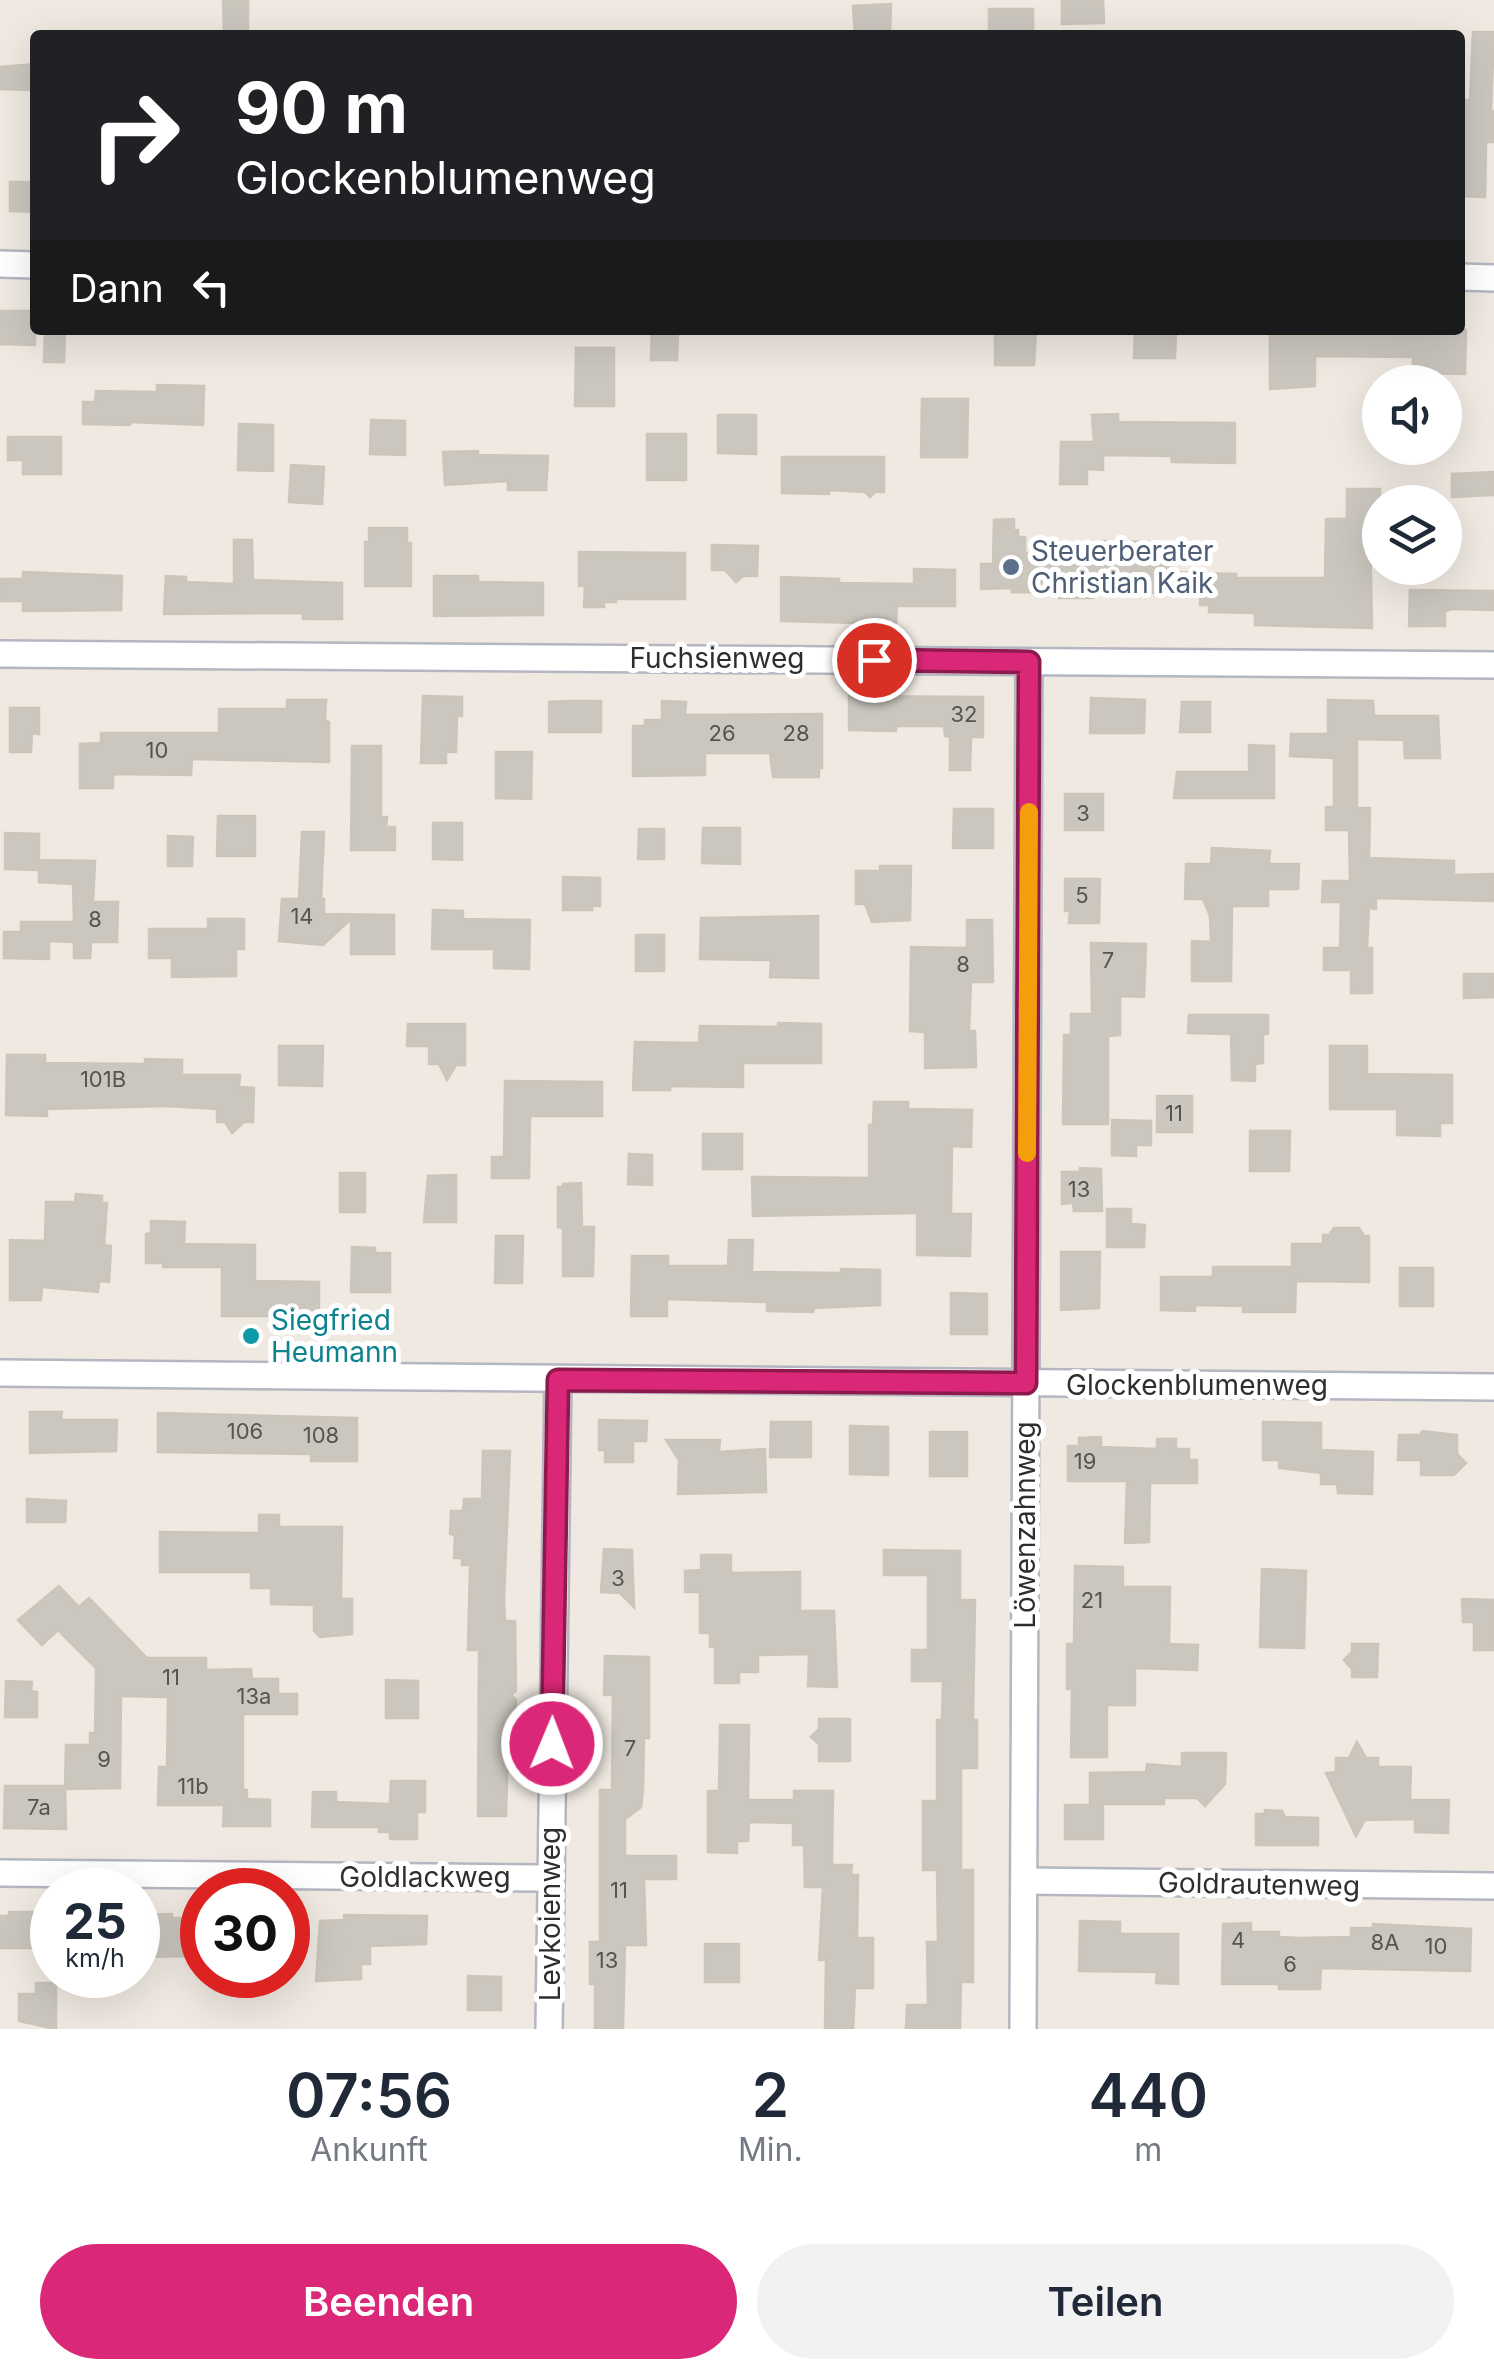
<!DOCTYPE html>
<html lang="de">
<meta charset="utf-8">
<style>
body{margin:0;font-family:Inter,sans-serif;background:#f2f2f3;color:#1f2937;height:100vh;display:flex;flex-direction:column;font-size:38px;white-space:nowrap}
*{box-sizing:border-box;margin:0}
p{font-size:32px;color:#747a83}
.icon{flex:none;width:55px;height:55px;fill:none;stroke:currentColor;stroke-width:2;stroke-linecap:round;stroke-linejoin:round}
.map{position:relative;height:2029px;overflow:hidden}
.drawer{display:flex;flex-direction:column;background:#fff;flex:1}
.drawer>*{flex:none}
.banner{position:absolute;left:30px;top:30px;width:1435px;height:305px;border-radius:10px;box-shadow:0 10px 40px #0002;background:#202124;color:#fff;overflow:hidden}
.controls{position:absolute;left:1362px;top:365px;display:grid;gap:20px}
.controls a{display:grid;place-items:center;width:100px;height:100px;border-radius:50%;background:#fff;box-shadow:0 10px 40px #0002;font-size:50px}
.speed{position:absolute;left:30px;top:1868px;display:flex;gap:20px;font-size:50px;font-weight:700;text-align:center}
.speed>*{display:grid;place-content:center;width:130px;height:130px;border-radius:50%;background:#fff;box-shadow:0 10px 40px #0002;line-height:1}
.speed small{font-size:25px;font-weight:400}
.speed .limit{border:15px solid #d22;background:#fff;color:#111}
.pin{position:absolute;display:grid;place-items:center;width:85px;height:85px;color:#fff;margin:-42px;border:5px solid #fff;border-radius:50%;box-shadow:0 2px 10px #0007}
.me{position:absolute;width:110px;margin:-55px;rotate:1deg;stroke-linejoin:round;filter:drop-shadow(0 0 8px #0008)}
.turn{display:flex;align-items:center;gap:35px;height:210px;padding:0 40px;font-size:45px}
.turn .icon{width:130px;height:130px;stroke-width:2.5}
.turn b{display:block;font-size:70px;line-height:85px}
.then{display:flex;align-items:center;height:95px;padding:0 40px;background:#0003;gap:20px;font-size:38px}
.eta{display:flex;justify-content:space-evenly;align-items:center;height:170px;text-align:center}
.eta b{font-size:60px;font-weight:600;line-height:70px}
.button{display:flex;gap:20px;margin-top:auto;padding:20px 40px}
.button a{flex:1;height:115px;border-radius:60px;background:#db2777;color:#fff;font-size:40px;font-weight:600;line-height:115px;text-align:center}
.button a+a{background:#f2f2f3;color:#1f2937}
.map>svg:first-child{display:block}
.building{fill:#cbc7bf;stroke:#cbc5ba;stroke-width:2.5}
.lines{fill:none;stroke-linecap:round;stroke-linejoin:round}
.minor-casing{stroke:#b4b7c1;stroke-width:30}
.minor{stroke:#fff;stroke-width:25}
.route-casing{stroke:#8e194d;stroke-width:25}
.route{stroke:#db2777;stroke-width:18}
.slow{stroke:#f59e0b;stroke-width:18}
.service-dot{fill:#5c6f8a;stroke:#fff;stroke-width:4}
.culture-dot{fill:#0f9aa8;stroke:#fff;stroke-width:4}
.labels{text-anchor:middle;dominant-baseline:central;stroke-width:10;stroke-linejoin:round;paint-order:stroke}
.number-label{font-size:22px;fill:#555452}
.service-label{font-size:28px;fill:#4e5e75;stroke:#fff;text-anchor:start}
.street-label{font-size:28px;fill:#2e2e2e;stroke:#fff}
.culture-label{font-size:28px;fill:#0d838f;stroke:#fff;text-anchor:start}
</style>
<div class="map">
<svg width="1494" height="2029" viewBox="0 0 1494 2029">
<rect width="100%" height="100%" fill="#efe9e1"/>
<g class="building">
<path d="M223,0H248V35H224Z"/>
<path d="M1062,0H1103L1104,23L1062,24Z"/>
<path d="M891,4L890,34L855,35L853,6Z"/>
<rect x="989" y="9" width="44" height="26"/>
<path d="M1473,32H1494L1491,111H1494V142H1486L1485,197L1460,196V100H1470Z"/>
<path d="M35,64V90L0,89V67Z"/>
<path d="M10,182H35V212L10,211Z"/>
<path d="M0,311H35V345L0,344Z"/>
<path d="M45,330H65L64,362H44Z"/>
<path d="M652,330H678L677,360H651Z"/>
<path d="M995,330H1036L1034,365H995Z"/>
<path d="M1135,330H1176L1175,358H1134Z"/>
<path d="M1328,330H1466L1465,374L1413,373V357L1315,356V386L1270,389V336H1327Z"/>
<path d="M576,348H614V406H575Z"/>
<path d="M157,385L204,386L203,425L130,422V425L83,424V402H95L96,391L157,392Z"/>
<path d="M922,399H968L967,457H921Z"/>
<path d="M1118,414V422L1235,423V463L1172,462L1171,456L1103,455V470L1087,469V484H1060L1061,442H1094L1092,415Z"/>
<path d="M718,415H756V454L718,453Z"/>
<path d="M371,420L405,421V455L370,454Z"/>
<path d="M239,424L273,425V471L238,470Z"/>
<rect x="647" y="434" width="39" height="46"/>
<path d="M8,437H61V474H23V460H8Z"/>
<path d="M478,451V455L548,456L546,490H508V481L445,485L443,452Z"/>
<path d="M782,457H884V492H875L870,497L865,492L829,490V494L782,493Z"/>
<path d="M291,465L324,467L322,504L289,502Z"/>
<path d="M1494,472V495L1452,497V474Z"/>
<path d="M1347,489H1380V512H1375V528H1370L1372,628L1255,625V613L1209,612V605H1200V593H1134V575L1093,576V598H1059V593L1012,592V588L981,589V564H993L994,520L1014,519V531L1018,530V537H1025V553L1100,554V541L1161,542L1160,553H1170L1169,572L1236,574V578H1325L1326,519H1347Z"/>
<path d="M369,528H407V543H411V586H365V542H369Z"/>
<path d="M234,540H252L253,580L342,583V619H303V613L164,614L166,576L186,577V582L234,584Z"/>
<path d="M712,545L758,546L757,576H743L736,582L725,570H712Z"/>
<path d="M579,552L685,553V599H616V602H604V607H584L585,586H579Z"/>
<path d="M914,569L955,570V606H897L896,624L781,621V577L839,579V583L914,584Z"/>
<path d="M23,572L122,576L121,610L23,611V601H0V579H23Z"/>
<path d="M434,576H478V582L543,583V615L434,616Z"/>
<path d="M1410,590L1494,591V610L1452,609L1445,611V626H1409Z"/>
<path d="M423,696L462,697V716H457L456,752H446V763H421Z"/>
<path d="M849,696L983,697V737H971L970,770H950V737L945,736L944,726H896V731L849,730Z"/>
<path d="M1091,698L1145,700L1144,733H1090Z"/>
<path d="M287,700H326L325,720L329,722V762L192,759L191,775L113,774V788H80V744L101,743V733H219V709H287Z"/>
<path d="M1328,700L1373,701L1374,716H1438L1440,758H1405L1404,740L1357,739V808H1370L1369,858L1454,861V875L1494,874V901L1376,898V909L1369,908L1367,948H1372V993H1351V970H1324V948H1340L1341,902H1322L1323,881H1350L1349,830H1326V807H1334V758L1290,756L1291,734H1328Z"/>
<path d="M567,701H601V732H549V702Z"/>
<path d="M662,701L686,702L685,715L822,714V768H819V777H773L770,753H705V775L633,776V726H645V720H662Z"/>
<path d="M1182,702H1210V732H1180Z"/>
<path d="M10,708H39V734L32,733L31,752H10Z"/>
<path d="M1249,745L1274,746V798H1174L1177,772H1249Z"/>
<path d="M352,746H381V817H387L386,827H395V850H351Z"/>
<path d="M496,752H532L531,799L496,798Z"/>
<rect x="1065" y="794" width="38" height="36"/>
<path d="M954,809H993V848H953Z"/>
<path d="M218,816H255V856H217Z"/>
<path d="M433,823H462V860L433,859Z"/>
<path d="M703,828H740V864L702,863Z"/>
<path d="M639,829H664V859H638Z"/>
<path d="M302,832H324L321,899H324V914L394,915V954H351V919L323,945L279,941L282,899H299Z"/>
<path d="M5,833L39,834V860L95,861L93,902H118L117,942H91L90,958H74V942L49,941V959L4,958V932H21V922H74L73,884L39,882V870L5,869Z"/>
<path d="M168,836L193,837L192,866H168Z"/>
<path d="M1212,848L1270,851L1269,864H1299L1298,889H1268V906H1232L1231,981H1192V941L1211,942L1210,916L1203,899H1185L1186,864H1211Z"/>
<path d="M880,866H911L910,920L872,922L865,904H856V871H880Z"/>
<path d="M563,877L600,878V906H592V910H563Z"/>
<path d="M1065,879H1100L1099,923H1069L1070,911H1065Z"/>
<path d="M433,910L463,911V919L530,920L529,969L494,968V949H432Z"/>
<path d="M818,916V978L770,977L771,960L700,959L701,918Z"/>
<path d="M208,919H244V949H236V976L172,977V958H149V929H208Z"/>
<path d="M967,920H992L993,982H971L969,1031H975L976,1067L925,1068V1032L910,1031L911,947L967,948Z"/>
<rect x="636" y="935" width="28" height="36"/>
<path d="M1091,943L1146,944L1144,997L1120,996V1035L1108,1036V1124H1063L1064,1035H1071V1014H1092Z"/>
<path d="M1464,974H1494V997L1464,998Z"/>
<path d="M1189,1015H1268V1034H1263V1063L1255,1064V1081L1232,1080L1231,1034L1188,1033Z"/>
<path d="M778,1023L821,1024V1063H743V1087L670,1086V1090H633L635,1042L699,1043L700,1026L778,1027Z"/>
<path d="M408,1024H465V1065H456L447,1080L439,1064H429V1046H407Z"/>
<path d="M279,1046H323L322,1086L279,1085Z"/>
<path d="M1330,1046H1367V1074L1452,1075V1123H1440V1136L1397,1135V1109H1330Z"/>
<path d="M7,1055H45V1063L145,1064V1059L182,1060V1075H240L239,1087L254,1088L253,1122H244L232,1133L225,1122H217V1109L167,1106L47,1109V1116L6,1115Z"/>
<path d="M505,1081L602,1082V1116H530L529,1178H492V1157H504Z"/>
<rect x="1157" y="1096" width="35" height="36"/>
<path d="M874,1102H908V1109L972,1110L971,1147L952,1146L951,1214H971L970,1256L917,1255V1213L753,1216L752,1177L869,1178V1125H873Z"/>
<path d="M1112,1120L1151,1121V1145H1136V1156L1112,1155Z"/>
<path d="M1250,1131H1290L1289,1171H1250Z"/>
<rect x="703" y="1134" width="39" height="35"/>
<path d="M629,1154L652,1155V1185L628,1184Z"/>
<path d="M1080,1168L1101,1169L1102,1211H1074L1073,1203L1062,1204V1172H1080Z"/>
<rect x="340" y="1173" width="25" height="39"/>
<path d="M456,1175V1222H424L428,1176Z"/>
<path d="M581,1183L582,1227H594L593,1276H563V1228L558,1227V1187H563V1184Z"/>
<path d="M76,1194L102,1196V1203H107L104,1245L111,1246L109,1282L99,1281L98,1292L42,1287L41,1300H10V1240L45,1241L46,1202H75Z"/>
<path d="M1107,1209H1131V1224L1145,1225L1144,1247H1107Z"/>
<path d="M151,1221L185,1222L184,1244L255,1245V1281L319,1282V1324L278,1323V1316H222V1267H163V1263H146V1234L151,1233Z"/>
<path d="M1334,1228H1359L1364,1236H1369V1282L1296,1281L1295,1312H1243V1306L1195,1305V1311L1161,1310V1277H1213V1267H1292V1244H1323V1235H1329Z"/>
<path d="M496,1236H523L522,1283H495Z"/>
<path d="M729,1240H753L752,1272L841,1273V1269L880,1270V1305L814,1308L813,1312L767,1311V1302L667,1299V1316H631L632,1256H668V1266H728Z"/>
<path d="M352,1247L375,1248V1253H390V1292H351Z"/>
<path d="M1061,1252H1100L1099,1308L1061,1310Z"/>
<rect x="1400" y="1268" width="33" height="38"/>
<path d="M951,1293L987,1294V1334H951Z"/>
<path d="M30,1412H62L61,1420H117L116,1451L30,1453Z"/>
<path d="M158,1413L357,1418V1461H311V1454L158,1452Z"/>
<path d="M599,1420L647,1421L646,1441H633V1462H605V1450H599Z"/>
<path d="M771,1422H811V1457H770Z"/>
<path d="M1263,1422L1321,1423V1450L1373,1452L1372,1494L1338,1493L1337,1484H1321V1473L1279,1468V1460H1263Z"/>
<path d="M850,1426L888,1427V1475L850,1474Z"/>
<path d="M1422,1431L1457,1435V1454L1466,1463L1454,1475H1421V1460H1398L1399,1435H1421Z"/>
<rect x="930" y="1432" width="37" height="44"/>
<path d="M1101,1437V1447L1157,1449V1439H1176V1449H1189V1460H1197V1483H1150L1149,1542L1125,1543L1127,1481H1068V1446H1079V1438Z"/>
<path d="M666,1440H720L719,1452L765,1449L766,1492L678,1494L679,1460Z"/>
<path d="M483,1451H510L504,1600L505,1621H515L516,1691L511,1695L516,1700L515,1743H508L506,1816H478L479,1650H468L470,1565H462V1558H454L455,1535L450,1534L451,1511H463L464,1499H482Z"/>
<path d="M27,1499L66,1501L65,1522H27Z"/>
<path d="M259,1515H279V1527H342L341,1599H352V1634L320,1637L314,1631V1605L271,1604V1588H251V1572H160V1532L259,1533Z"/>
<path d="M604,1549L632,1550L634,1607L620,1593L601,1592Z"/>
<path d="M884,1550L960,1551V1600H975L973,1720H977V1768H961V1870H973V1982H961L960,2029H906L907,2005H928L927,1942H938L937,1870H923V1801H937V1720H942L943,1681H912V1650H928V1575H884Z"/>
<path d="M701,1555H731V1573L800,1572V1611H834L837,1687L808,1686L809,1654L758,1655V1672H739V1683H715V1647H710V1633H700V1592H685V1571L701,1570Z"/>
<path d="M1075,1566L1123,1567V1587H1170L1169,1644L1198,1645L1197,1670L1135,1668V1705H1107V1757H1071L1072,1689H1067V1644H1074Z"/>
<path d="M1262,1569L1306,1571L1304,1648L1260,1647Z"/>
<path d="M59,1586L79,1607L89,1598L147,1658H206V1670L251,1669L252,1679H278V1694H297V1714H243V1790H247V1799L270,1800V1826H223L224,1805H158L159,1767H167L168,1697L121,1696L120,1788L65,1789L66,1745H90V1733H95L96,1668L58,1630L42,1645L18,1620Z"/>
<path d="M1462,1599L1494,1600V1650H1474V1622H1463Z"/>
<path d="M1352,1644H1378L1377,1677H1352V1669L1344,1660L1352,1652Z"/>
<path d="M605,1656L649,1657V1738H644L643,1790L641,1807L625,1819V1856H676V1879H644L646,1945H625L623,2029H595V1984H590V1942H600V1790H612L613,1695H604Z"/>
<path d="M386,1680L418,1681V1718H386Z"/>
<path d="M6,1681L32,1682L31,1691L37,1692V1717H5Z"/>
<path d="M819,1719H850V1761H819V1744L811,1737L819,1729Z"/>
<path d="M720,1725H749L748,1800H794V1791H833L832,1865H852L851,1875H858L857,1938H873V1988H855L853,2029H825L826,1960H819L823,1887H805L804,1845H793V1823L749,1822L748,1841H737V1853L708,1852V1791H719Z"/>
<path d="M1357,1742L1366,1758H1378V1767H1411L1410,1800H1449L1448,1833L1415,1832V1819L1365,1820L1356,1836L1326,1773L1336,1772V1758H1349Z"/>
<path d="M1182,1753H1226L1225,1784L1205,1806L1197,1798H1164V1804H1090V1773L1146,1772L1147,1764L1182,1767Z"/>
<path d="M391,1781H425V1812H417V1839H390V1832H379V1827H312L313,1792H336V1802L390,1804Z"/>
<path d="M5,1786H65L66,1829L4,1828Z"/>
<rect x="1065" y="1805" width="38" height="34"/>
<path d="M1265,1810L1282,1811L1285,1817L1318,1818V1845H1256V1814H1265Z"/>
<path d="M9,1912H33L32,1948H0V1916H9Z"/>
<path d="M172,1914V1918H202V1956L138,1957V1915Z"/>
<path d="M344,1915L427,1916L426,1944L370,1946V1964H361V1979L316,1981L320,1921L344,1920Z"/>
<path d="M1080,1921L1120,1922V1934H1178V1984L1156,1983L1157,1972L1079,1971Z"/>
<path d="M1251,1923V1932H1279V1937L1299,1938L1351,1937V1928H1373V1924L1471,1929L1470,1971L1321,1968L1320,1989H1279V1984H1222L1223,1924Z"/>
<rect x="705" y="1944" width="34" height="38"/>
<path d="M468,1976L501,1977V2010H468Z"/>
<path d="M36,1983H56V2029L19,2021V1994H36Z"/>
</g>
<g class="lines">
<defs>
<g id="minor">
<path d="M0,264L35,265"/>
<path d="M1460,277L1494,278"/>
<path d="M0,654L1494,665"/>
<path d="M0,1373L1494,1387"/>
<path d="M0,1873L549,1878"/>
<path d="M1024,1881L1494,1886"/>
<path d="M549,2029L558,1380"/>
<path d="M1023,2029L1029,662"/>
</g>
</defs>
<use href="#minor" class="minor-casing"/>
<use href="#minor" class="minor"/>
</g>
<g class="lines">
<defs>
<path id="route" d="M552,1744L558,1380L1026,1383L1029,662L874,660"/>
</defs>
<use href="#route" class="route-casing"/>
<use href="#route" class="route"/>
<path class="slow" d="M1027,1153L1029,812"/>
</g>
<circle class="service-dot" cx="1011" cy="567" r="10"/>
<circle class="culture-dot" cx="251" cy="1336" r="10"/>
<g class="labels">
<g class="number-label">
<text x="964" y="714">32</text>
<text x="722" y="733">26</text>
<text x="796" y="733">28</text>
<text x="157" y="750">10</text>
<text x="1083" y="813">3</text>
<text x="1082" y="895">5</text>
<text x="302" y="916">14</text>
<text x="95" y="919">8</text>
<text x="1108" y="960">7</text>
<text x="963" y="964">8</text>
<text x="103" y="1079">101B</text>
<text x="1174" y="1113">11</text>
<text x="1079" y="1189">13</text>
<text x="245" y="1431">106</text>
<text x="321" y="1435">108</text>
<text x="1085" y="1461">19</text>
<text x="618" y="1578">3</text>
<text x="1092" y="1600">21</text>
<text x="171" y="1677">11</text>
<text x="254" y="1696">13a</text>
<text x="630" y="1748">7</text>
<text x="104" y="1759">9</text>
<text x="193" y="1786">11b</text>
<text x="39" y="1807">7a</text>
<text x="619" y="1890">11</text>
<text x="1238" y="1940">4</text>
<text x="1385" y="1942">8A</text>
<text x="1436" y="1946">10</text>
<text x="607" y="1960">13</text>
<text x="1290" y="1964">6</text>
</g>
<g class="service-label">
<text x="1031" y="551">Steuerberater<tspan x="1031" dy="32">Christian Kaik</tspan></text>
</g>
<g class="street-label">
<text x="717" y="658">Fuchsienweg</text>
<text x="1197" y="1385">Glockenblumenweg</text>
<text transform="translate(1025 1525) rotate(-90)">Löwenzahnweg</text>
<text x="425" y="1877">Goldlackweg</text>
<text transform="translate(1259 1884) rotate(1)">Goldrautenweg</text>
<text transform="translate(550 1914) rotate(-90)">Levkoienweg</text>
</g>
<g class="culture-label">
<text x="271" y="1320">Siegfried<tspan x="271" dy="32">Heumann</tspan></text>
</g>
</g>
</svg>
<div class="controls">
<a><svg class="icon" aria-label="sound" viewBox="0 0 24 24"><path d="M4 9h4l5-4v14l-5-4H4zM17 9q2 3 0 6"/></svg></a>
<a><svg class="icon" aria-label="layers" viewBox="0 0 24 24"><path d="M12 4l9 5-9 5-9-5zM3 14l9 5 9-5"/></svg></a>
</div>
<div class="speed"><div>25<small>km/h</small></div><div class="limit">30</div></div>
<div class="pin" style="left:874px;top:660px;background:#d93025"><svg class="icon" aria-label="arrive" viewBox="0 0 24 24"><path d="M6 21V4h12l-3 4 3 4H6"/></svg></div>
<svg class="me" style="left:552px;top:1744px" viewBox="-20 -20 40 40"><circle r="17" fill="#db2777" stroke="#fff" stroke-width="3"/><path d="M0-11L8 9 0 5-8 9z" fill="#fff"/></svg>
<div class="banner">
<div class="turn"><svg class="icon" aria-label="right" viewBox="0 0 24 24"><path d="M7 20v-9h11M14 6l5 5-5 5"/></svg><div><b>90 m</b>Glockenblumenweg</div></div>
<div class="then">Dann<svg class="icon" aria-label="left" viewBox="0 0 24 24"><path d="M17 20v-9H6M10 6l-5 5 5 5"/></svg></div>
</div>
</div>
<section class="drawer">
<div class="eta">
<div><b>07:56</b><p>Ankunft</p></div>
<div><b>2</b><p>Min.</p></div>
<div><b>440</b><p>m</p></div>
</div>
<div class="button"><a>Beenden</a><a>Teilen</a></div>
</section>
